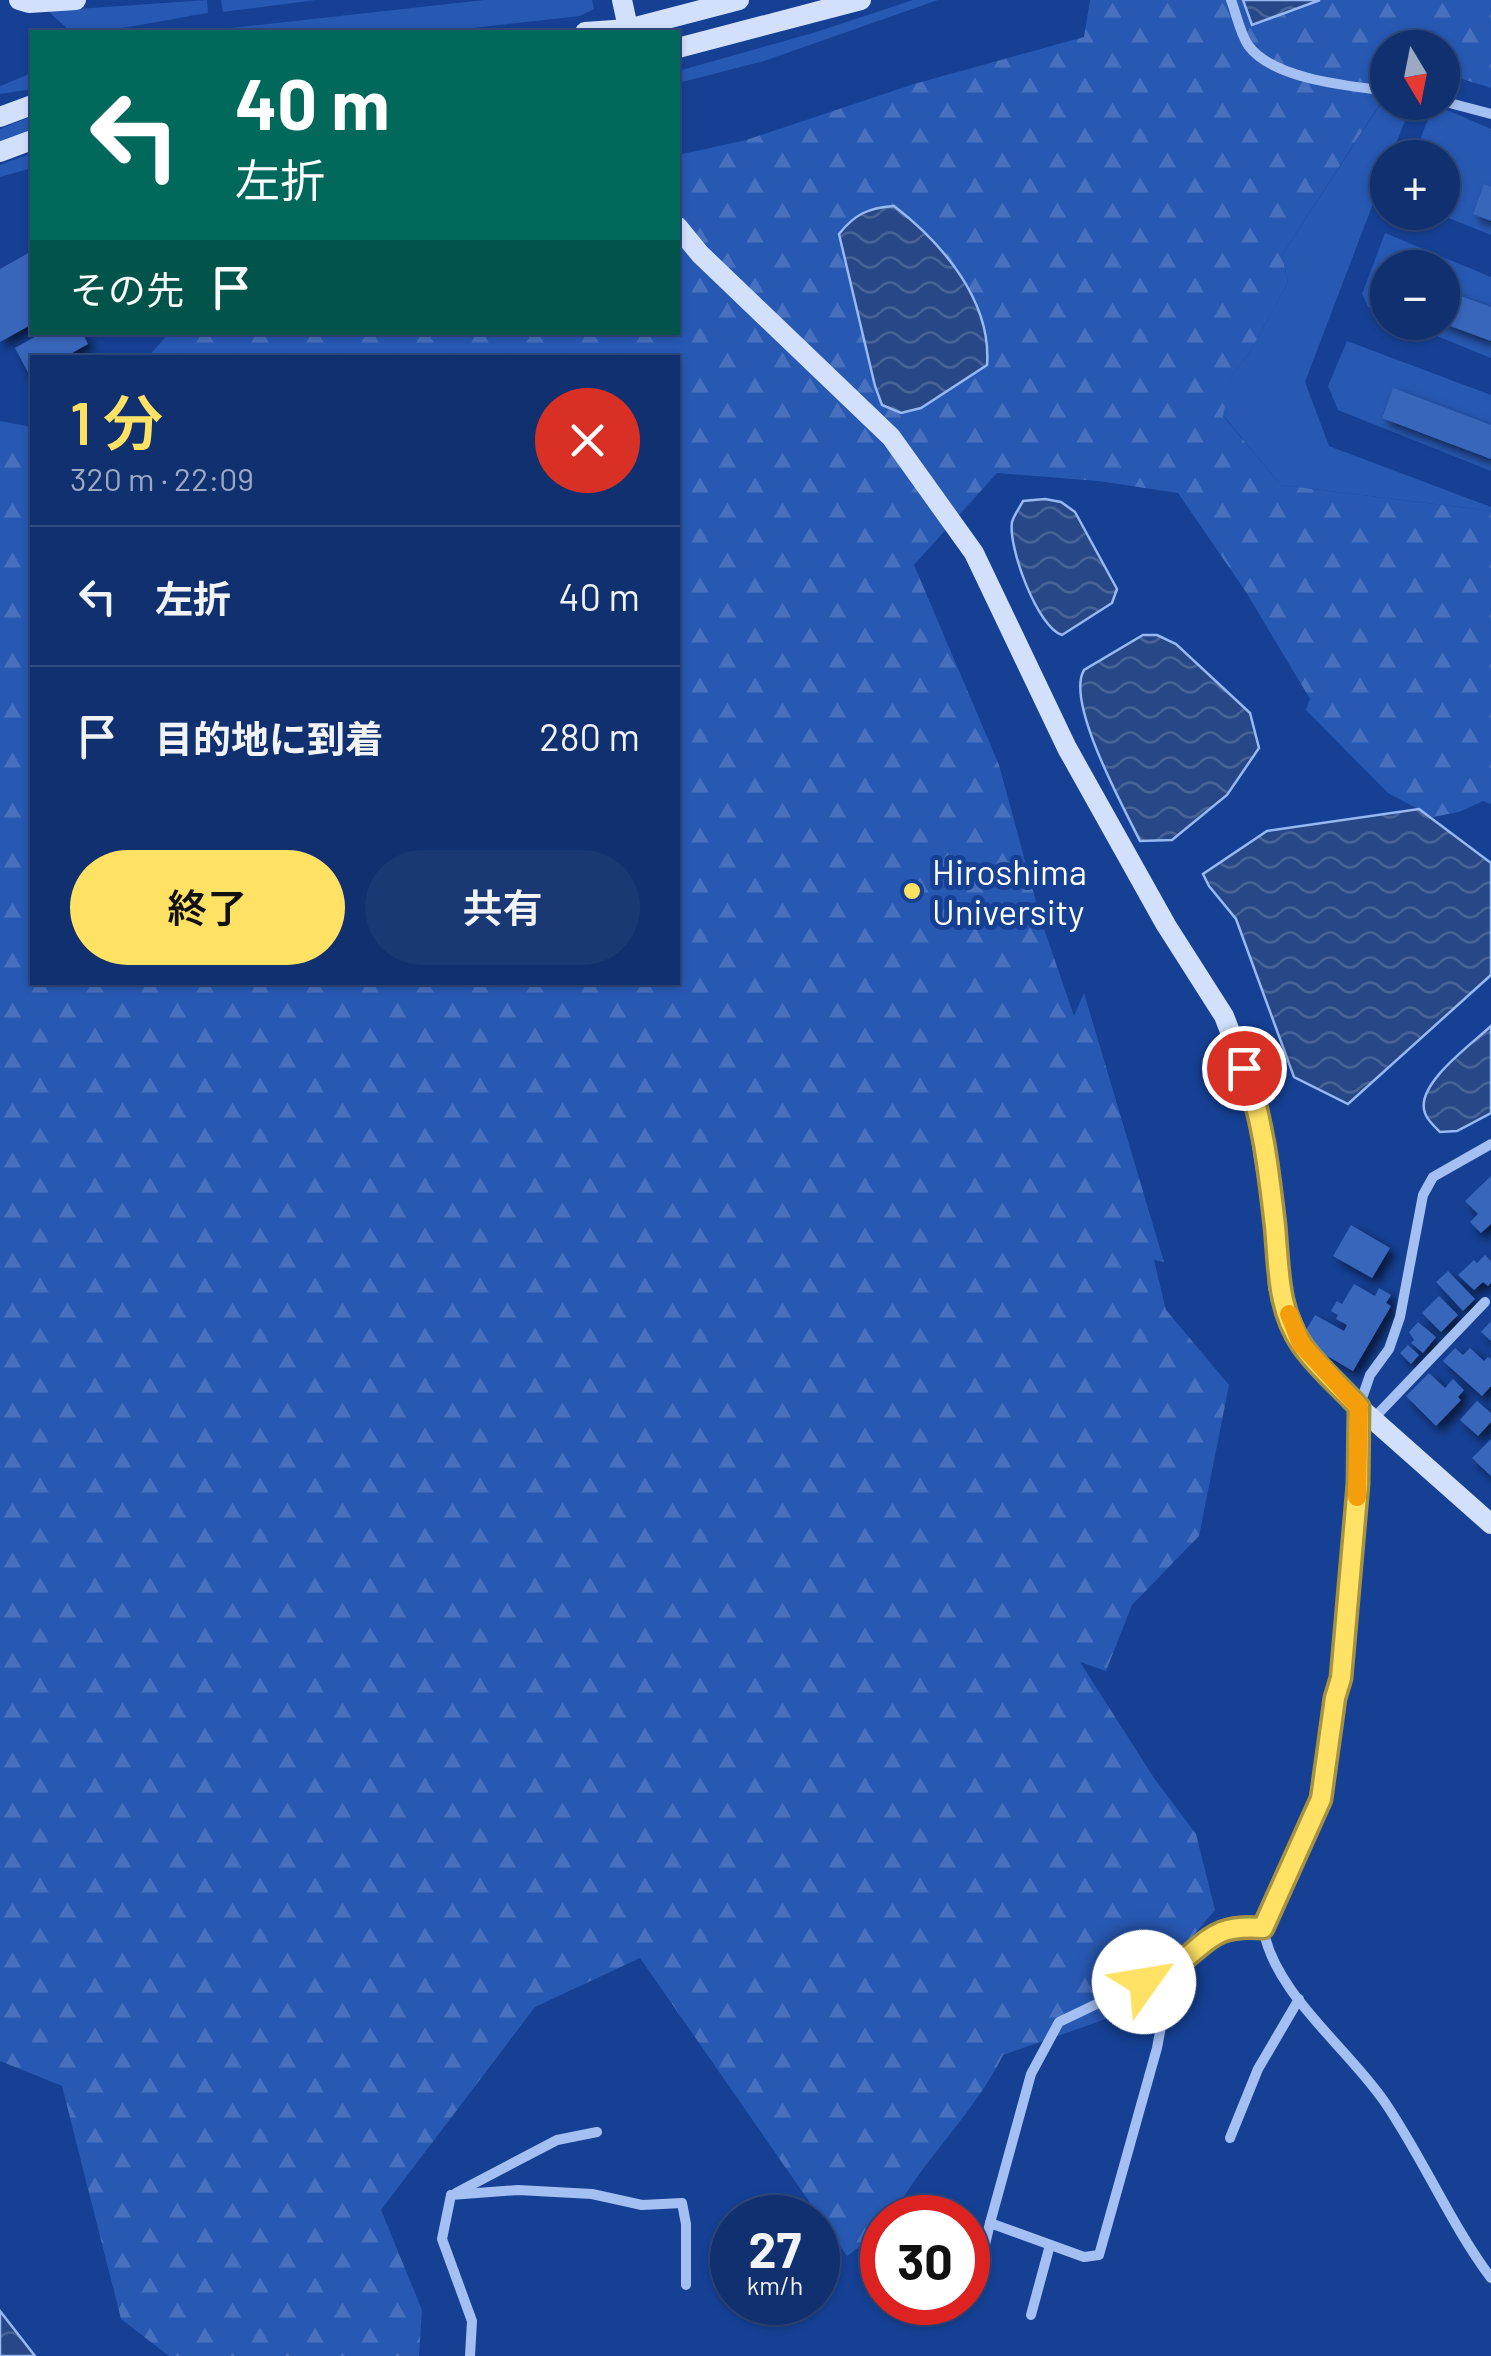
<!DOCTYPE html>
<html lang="ja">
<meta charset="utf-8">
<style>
body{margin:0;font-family:Barlow,"Noto Sans JP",sans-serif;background:#193874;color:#f1f3f6;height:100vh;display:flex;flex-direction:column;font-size:38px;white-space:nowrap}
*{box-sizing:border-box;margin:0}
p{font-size:32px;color:#9ca9c3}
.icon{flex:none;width:55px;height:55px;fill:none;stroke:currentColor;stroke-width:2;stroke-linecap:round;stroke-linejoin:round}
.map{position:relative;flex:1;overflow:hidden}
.sheet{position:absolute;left:30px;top:355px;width:650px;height:630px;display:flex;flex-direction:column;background:#10306f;border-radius:0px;box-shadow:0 2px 8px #0004,0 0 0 2px #304b82}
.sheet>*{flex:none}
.top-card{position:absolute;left:30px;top:30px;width:650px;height:305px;border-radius:0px;box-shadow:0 2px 8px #0004,0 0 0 2px #304b82;background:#00695c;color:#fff;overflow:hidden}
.needle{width:65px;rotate:170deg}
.buttons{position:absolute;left:1370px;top:30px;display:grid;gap:20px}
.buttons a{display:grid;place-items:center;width:90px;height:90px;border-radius:50%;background:#10306f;box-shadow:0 2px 8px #0004,0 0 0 2px #304b82;font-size:50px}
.speed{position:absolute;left:710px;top:2195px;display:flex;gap:20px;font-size:50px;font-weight:700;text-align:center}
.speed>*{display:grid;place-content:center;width:130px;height:130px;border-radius:50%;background:#10306f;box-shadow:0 2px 8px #0004,0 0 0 2px #304b82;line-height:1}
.speed small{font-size:25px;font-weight:400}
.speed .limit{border:15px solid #d22;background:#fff;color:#111}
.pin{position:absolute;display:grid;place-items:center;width:85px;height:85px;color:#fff;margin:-42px;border:5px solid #fff;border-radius:50%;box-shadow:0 2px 10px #0007}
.me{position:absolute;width:110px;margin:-55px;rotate:58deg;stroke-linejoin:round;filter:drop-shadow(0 0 8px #0008)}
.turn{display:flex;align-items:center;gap:35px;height:210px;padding:0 40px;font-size:45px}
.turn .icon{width:130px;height:130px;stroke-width:2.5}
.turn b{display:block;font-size:70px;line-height:85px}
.then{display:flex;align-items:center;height:95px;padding:0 40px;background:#0003;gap:20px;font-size:38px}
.round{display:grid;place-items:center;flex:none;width:105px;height:105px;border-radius:52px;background:#193874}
.summary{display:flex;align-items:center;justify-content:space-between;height:170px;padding:0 40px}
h1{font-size:60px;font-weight:600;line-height:75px;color:#ffe164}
.button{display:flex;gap:20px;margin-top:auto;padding:20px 40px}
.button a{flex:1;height:115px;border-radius:60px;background:#ffe164;color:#111;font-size:40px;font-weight:600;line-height:115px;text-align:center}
.button a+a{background:#193874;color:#f1f3f6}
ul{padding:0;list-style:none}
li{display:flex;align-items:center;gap:30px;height:140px;padding:0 40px;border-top:2px solid #304b82}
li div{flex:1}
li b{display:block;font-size:38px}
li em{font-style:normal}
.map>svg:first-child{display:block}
.grass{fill:#2758b2}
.forest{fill:url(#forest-firs)}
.water{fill:url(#water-waves);stroke:#96b9f4;stroke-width:2.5}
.building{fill:#3966ba;filter:url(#shadow)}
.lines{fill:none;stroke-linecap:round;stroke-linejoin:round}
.street{stroke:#a4bff1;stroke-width:10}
.secondary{stroke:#d2e0fc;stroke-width:20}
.route-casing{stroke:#a69241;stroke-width:25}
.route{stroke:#ffe164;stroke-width:18}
.slow{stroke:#f59e0b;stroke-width:18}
.poi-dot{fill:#ffe164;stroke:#154094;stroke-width:4}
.labels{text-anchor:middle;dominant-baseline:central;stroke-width:10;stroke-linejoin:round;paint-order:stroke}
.poi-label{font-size:35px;fill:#fff;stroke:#154094;text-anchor:start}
</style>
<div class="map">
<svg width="1491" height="2356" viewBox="0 0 1491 2356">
<defs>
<pattern id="forest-firs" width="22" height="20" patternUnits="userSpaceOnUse" patternTransform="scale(2.5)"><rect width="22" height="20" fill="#2758b2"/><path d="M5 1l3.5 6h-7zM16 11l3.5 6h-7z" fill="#4771be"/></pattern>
<pattern id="water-waves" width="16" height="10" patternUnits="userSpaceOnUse" patternTransform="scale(2.5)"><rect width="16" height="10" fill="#274786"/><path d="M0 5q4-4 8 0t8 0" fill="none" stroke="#476398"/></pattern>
<filter id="shadow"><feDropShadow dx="6" dy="6" stdDeviation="5" flood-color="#0009"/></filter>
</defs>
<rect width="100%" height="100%" fill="#154094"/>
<g class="grass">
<path d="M207,0L208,13C163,20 116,32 71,32L48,11Z"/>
<path d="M221,0H316L223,12Z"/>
<path d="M484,0H592L594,9L580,16L437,32H195Z"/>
<path d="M913,0H938L764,61L678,83V71L813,33Z"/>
<path d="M32,73V89L0,94V86Z"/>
<path d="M1385,97H1387L1388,102L1407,103L1410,108L1391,157L1388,158L1387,167L1305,382L1329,446L1491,507V511L1281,485L1222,414L1231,376L1250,352L1288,282L1282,255Z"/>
<path d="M1447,110L1491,129V187L1484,185L1473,214L1491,221V235L1436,213L1442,212V158H1413L1430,114Z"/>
<path d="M32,116V130L0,142V129Z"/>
<path d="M32,153V168L0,177V165Z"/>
<path d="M1385,233L1491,277V307L1443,289L1442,268H1388L1387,315L1368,307L1362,294Z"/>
<path d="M1405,323H1442L1491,341V358Z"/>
<path d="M1347,341L1491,395V425L1393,389L1382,417L1491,459V471L1338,410L1328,386Z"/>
</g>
<path class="forest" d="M1090,0H1243L1253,25L1320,0H1491V88L1443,73L1442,48H1388L1387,93L1282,255L1288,282L1250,352L1231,376L1223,416L1281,485L1491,511V804L1483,801L1459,812L1433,817L1388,793L1306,710L1310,699L1246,592L1178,493L1098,481L997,473L914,565L999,765L1041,920L1074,1016L1084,993L1164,1262L1154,1260L1166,1310L1229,1385L1199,1536L1132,1605L1106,1671L1080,1662L1154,1778L1196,1834L1215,1910L1129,2011L1003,2055C974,2114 923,2159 892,2217L882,2218V2230L847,2256L640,1958L535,2007L381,2210L422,2310L419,2356H169L121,2319L62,2086L0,2061V421L32,427V982H678V358L148,357L170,332H678V155L746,140L914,84L1084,37Z"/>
<g class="water">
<path d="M1243,0H1320L1252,25Z"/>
<path d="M894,206C942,243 992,301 987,365L921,408L901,413L882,405L875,386L839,234C855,214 868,208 894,206Z"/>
<path d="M1045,499L1061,502L1075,512L1117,589L1112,603L1062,635C1038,628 1008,548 1012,522C1014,515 1020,507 1023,501Z"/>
<path d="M1143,635H1157L1176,644L1250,713L1259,748L1227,795L1172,840L1140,841C1124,808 1065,702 1084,670Z"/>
<path d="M1419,809L1491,863V975L1348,1104L1294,1077L1236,919L1209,886L1203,874L1267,831Z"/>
<path d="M1491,1026V1113L1457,1131L1440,1132C1435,1127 1427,1120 1425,1113C1414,1085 1472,1044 1491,1026Z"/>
<path d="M0,2311L35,2356H0Z"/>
</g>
<g class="building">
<path d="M1484,184L1491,187V221L1473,214Z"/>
<path d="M32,251V324L0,342V269Z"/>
<path d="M1442,289L1491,307V341L1442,323Z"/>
<path d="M44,332H82L88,344L63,358H32L30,376L15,348Z"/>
<path d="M1393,388L1491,425V459L1382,418Z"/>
<path d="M1491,1176V1224L1481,1233L1470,1222L1478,1214L1465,1201Z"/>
<path d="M1351,1225L1390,1248L1372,1278L1333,1256Z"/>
<path d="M1485,1255L1491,1261V1283L1488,1286L1483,1282L1474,1290L1458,1275L1474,1260L1477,1263Z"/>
<path d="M1448,1271L1475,1299L1463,1311L1436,1282Z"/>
<path d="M1354,1284L1375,1296L1379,1288L1391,1295L1386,1303L1391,1306L1353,1371L1300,1340L1315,1315L1344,1331L1347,1325L1336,1319L1338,1315L1331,1311L1337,1301L1342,1304Z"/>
<path d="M1439,1296L1458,1315L1441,1332L1422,1313Z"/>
<path d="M1491,1321V1341L1481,1332Z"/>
<path d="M1418,1322L1436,1337L1423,1353L1411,1343L1414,1340L1409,1332Z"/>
<path d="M1408,1345L1419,1355L1411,1364L1400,1353Z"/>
<path d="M1455,1348L1463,1355L1470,1348L1484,1361L1488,1357L1491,1359V1386L1482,1396L1443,1361Z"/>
<path d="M1429,1373L1445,1388L1453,1379L1464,1390L1458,1397L1461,1400L1436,1426L1406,1396Z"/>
<path d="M1477,1401L1491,1413V1422L1478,1436L1460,1420Z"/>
<path d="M1491,1439V1476L1472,1458Z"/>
</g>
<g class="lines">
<g class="street">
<path d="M1231,0C1236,13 1240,33 1248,45C1272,79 1348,86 1388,91"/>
<path d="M1442,101L1491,114"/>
<path d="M1491,1144L1433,1177L1423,1195L1400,1317L1389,1349L1370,1375L1359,1407L1358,1484L1341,1678C1330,1717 1334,1761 1320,1800C1306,1843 1282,1886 1263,1928C1274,1993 1346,2046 1384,2101C1423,2158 1450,2223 1491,2278"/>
<path d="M1373,1419L1485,1302"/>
<path d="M1172,1968L1157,2048L1099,2255L1084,2257L990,2223L1031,2074L1059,2022Z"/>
<path d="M1172,1968C1202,1941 1220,1925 1263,1928"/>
<path d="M1230,2138L1258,2069L1299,1999"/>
<path d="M456,2193L557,2140L597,2132"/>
<path d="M451,2195L518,2190L592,2194L642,2205L682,2203L686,2224V2285"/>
<path d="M451,2195L442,2239L472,2321L470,2356"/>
<path d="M974,2292L990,2223"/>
<path d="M1031,2315L1050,2245"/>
</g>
<g class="secondary">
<path d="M19,0L29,3L76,0"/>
<path d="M622,0L629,32"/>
<path d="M585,32L628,29L739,0"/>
<path d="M678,48L861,0"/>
<path d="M0,117L32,105"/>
<path d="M0,152L32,140"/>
<path d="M678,227L700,254L891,437L974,553L1067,748L1166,925L1224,1016L1254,1094L1275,1227L1278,1287L1301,1343L1359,1407L1491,1524"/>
</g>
</g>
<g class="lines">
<defs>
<path id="route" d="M1144,1982C1153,1977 1164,1973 1172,1968C1210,1942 1211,1924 1263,1928L1321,1799L1335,1698L1341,1678L1358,1484L1359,1407C1341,1387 1317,1367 1302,1345C1277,1309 1279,1267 1275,1226C1269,1174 1263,1117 1244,1068"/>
</defs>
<use href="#route" class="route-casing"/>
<use href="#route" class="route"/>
<path class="slow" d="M1289,1314L1301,1344L1359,1407L1357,1497"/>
</g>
<circle class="poi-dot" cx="912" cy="891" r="10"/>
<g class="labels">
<g class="poi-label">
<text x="932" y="871">Hiroshima<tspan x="932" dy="40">University</tspan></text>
</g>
</g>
</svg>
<div class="buttons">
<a><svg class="needle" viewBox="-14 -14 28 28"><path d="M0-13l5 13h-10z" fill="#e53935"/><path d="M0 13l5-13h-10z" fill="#9ca9c3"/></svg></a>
<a>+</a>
<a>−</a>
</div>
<div class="speed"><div>27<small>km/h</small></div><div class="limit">30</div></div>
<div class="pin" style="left:1244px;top:1068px;background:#d93025"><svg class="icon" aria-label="arrive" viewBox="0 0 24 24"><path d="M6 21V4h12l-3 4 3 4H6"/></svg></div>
<svg class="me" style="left:1144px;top:1982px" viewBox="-20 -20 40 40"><circle r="19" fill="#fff"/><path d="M0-13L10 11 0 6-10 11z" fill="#ffe164"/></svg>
<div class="top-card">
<div class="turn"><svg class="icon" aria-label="left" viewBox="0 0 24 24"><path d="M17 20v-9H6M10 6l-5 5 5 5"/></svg><div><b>40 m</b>左折</div></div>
<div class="then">その先<svg class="icon" aria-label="arrive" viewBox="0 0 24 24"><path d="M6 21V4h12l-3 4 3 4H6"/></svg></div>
</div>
<section class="sheet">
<div class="summary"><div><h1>1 分</h1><p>320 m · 22:09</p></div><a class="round" style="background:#d93025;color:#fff"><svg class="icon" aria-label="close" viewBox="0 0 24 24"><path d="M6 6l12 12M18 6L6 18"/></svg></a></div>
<ul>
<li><svg class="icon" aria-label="left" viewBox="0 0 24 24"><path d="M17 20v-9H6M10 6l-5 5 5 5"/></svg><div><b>左折</b></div><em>40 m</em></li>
<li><svg class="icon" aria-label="arrive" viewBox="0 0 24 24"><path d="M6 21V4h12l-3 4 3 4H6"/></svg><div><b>目的地に到着</b></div><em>280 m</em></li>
</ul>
<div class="button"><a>終了</a><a>共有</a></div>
</section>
</div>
